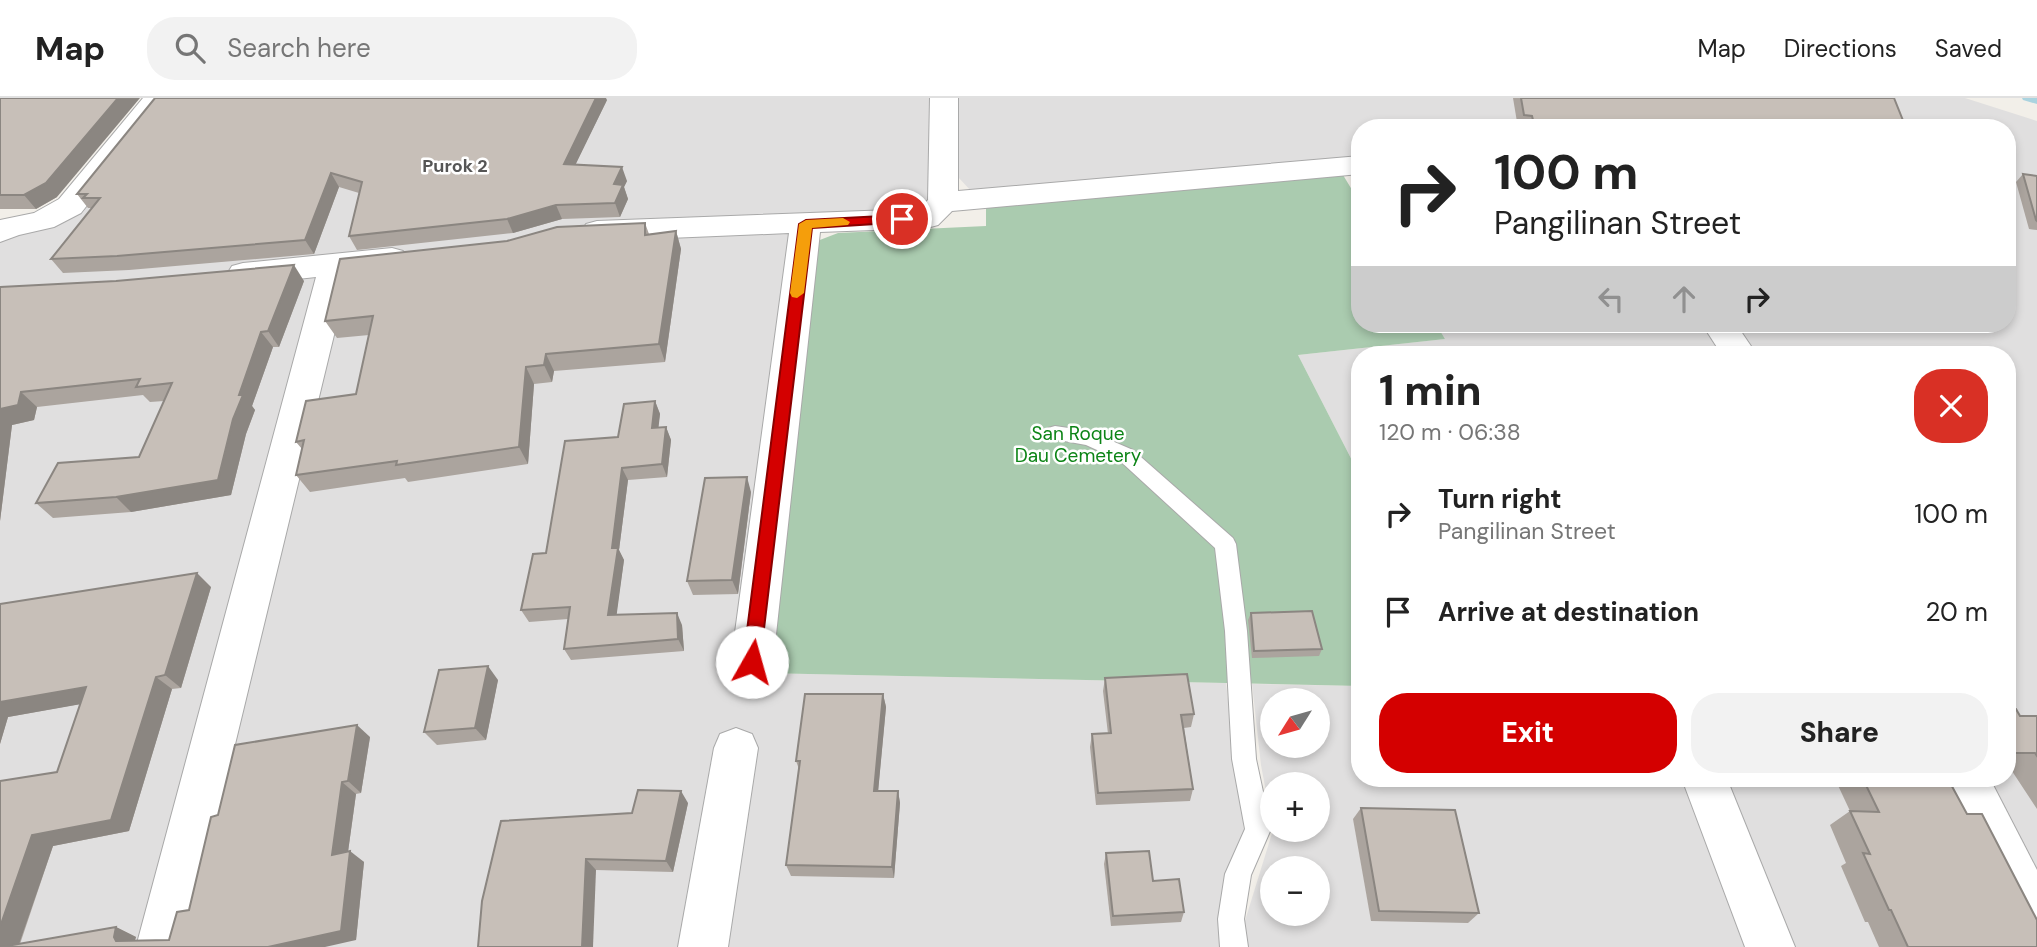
<!DOCTYPE html>
<meta charset="utf-8">
<style>
body{margin:0;font-family:"DM Sans",sans-serif;background:#f2f2f2;color:#222;height:100vh;display:flex;flex-direction:column;font-size:26px;white-space:nowrap}
*{box-sizing:border-box;margin:0}
p{font-size:23px;color:#767676}
.icon{flex:none;width:38px;height:38px;fill:none;stroke:currentColor;stroke-width:2;stroke-linecap:round;stroke-linejoin:round}
.map{position:relative;flex:1;overflow:hidden}
.details{position:absolute;left:1351px;top:248px;width:665px;height:441px;display:flex;flex-direction:column;background:#fff;border-radius:28px;box-shadow:0 4px 10px #0003}
.details>*{flex:none}
.hud{position:absolute;left:1351px;top:21px;width:665px;height:214px;border-radius:28px;box-shadow:0 4px 10px #0003;background:#fff;color:#222;overflow:hidden}
.needle{width:46px;rotate:233deg}
.tools{position:absolute;left:1260px;top:590px;display:grid;gap:14px}
.tools a{display:grid;place-items:center;width:70px;height:70px;border-radius:50%;background:#fff;box-shadow:0 4px 10px #0003;font-size:35px}
.pin{position:absolute;display:grid;place-items:center;width:60px;height:60px;color:#fff;margin:-30px;border:4px solid #fff;border-radius:50%;box-shadow:0 2px 7px #0007}
.me{position:absolute;width:77px;margin:-38px;rotate:7deg;stroke-linejoin:round;filter:drop-shadow(0 0 5px #0008)}
.turn{display:flex;align-items:center;gap:24px;height:147px;padding:0 28px;font-size:32px}
.turn .icon{width:91px;height:91px;stroke-width:2.5}
.turn b{display:block;font-size:49px;line-height:60px}
.lanes{display:flex;align-items:center;height:66px;padding:0 28px;background:#0003;justify-content:center;gap:35px;direction:ltr}
.lanes .off{opacity:.35}
.round{display:grid;place-items:center;flex:none;width:74px;height:74px;border-radius:28px;background:#f2f2f2}
.overview{display:flex;align-items:center;justify-content:space-between;height:119px;padding:0 28px}
h1{font-size:42px;font-weight:800;line-height:52px}
.button{display:flex;gap:14px;margin-top:auto;padding:14px 28px}
.button a{flex:1;height:80px;border-radius:28px;background:#d40000;color:#fff;font-size:28px;font-weight:800;line-height:80px;text-align:center}
.button a+a{background:#f2f2f2;color:#222}
ul{padding:0;list-style:none}
li{display:flex;align-items:center;gap:21px;height:98px;padding:0 28px}
li div{flex:1}
li b{display:block;font-size:26px}
li em{font-style:normal}
header{display:flex;align-items:center;gap:42px;box-sizing:border-box;height:98px;padding:0 35px;background:#fff;border-bottom:2px solid #e0e0e0}
header strong{font-size:33px}
nav{display:flex;gap:38px;margin-inline-start:auto;font-size:24px}
.search{width:490px;height:63px;background:#f2f2f2;display:flex;align-items:center;gap:18px;box-sizing:border-box;padding:0 24px;border-radius:28px;color:#767676;font-size:26px}
.map>svg:first-child{display:block}
.residential{fill:#e0dfdf;fill-rule:evenodd}
.cemetery{fill:#aacbaf}
.lines{fill:none;stroke-linecap:round;stroke-linejoin:round}
.stream{fill:#aad3df;fill-rule:evenodd}
.lane-casing{stroke:#a9a9a9;stroke-width:2}
.street-casing{stroke:#a9a9a9;stroke-width:2}
.lane{fill:#fff;fill-rule:evenodd}
.street{fill:#fff;fill-rule:evenodd}
.wall{fill:#aba49e}
.shaded-wall{fill:#8b8681}
.building{fill:#c7bfb8;stroke:#8b8681;stroke-width:2}
.route{fill:#d40000;stroke:#8a0000;stroke-width:2}
.slow{fill:#f59e0b}
.labels{text-anchor:middle;dominant-baseline:central;stroke-width:5;stroke-linejoin:round;paint-order:stroke}
.far-neighbourhood-label{font-size:18px;font-weight:bold;fill:#555;stroke:#fff}
.park-label{font-size:19px;fill:#0c8416;stroke:#fff}
</style>
<header>
<strong>Map</strong>
<div class="search"><svg class="icon" aria-label="search" viewBox="0 0 24 24"><circle cx="10" cy="10" r="6"/><path d="M15 15l6 6"/></svg>Search here</div>
<nav><a>Map</a><a>Directions</a><a>Saved</a></nav>
</header>
<div class="map">
<svg width="2037" height="849" viewBox="0 0 2037 849">
<rect width="100%" height="100%" fill="#f2efe9"/>
<g class="residential">
<path d="M167,0H933L928,103L921,111L903,117L567,128L558,134L504,145L211,178L56,188H0V145L4,140L27,132Z"/>
<path d="M956,0H1965L2037,23V808L1973,681H2007V257H1738L1715,226H2007V30H1360V63L972,94L958,79Z"/>
<path d="M787,132L797,141L759,575L1226,585L1244,732L1224,778L1218,830L1221,849H175L338,192L562,143Z"/>
<path d="M324,171L147,849H0V198Z"/>
<path d="M1436,226H1708L1728,257H1360V378L1298,257L1445,241Z"/>
<path d="M1252,586L1360,588V681H1690L1755,849H1247L1244,826L1273,732H1318V686H1272V726L1261,667ZM1272,602H1318V648H1272ZM1272,770H1318V816H1272Z"/>
<path d="M1719,681H1954L2037,849H1785Z"/>
</g>
<path class="cemetery" d="M1343,77L1360,105V226H1436L1445,241L1298,257L1360,378V588L759,575L812,145L838,135L986,128V110Z"/>
<g class="lines">
<path class="stream" d="M2022,0H2037V6L2023,2Z"/>
<defs>
<path id="lane" d="M1055,328L1089,333L1133,352L1233,440L1236,446L1247,533L1256,661L1271,731L1251,777L1244,821L1248,849H1220L1218,821L1225,776L1245,731L1232,661L1225,533L1215,450L1119,362L1086,347L1048,340L1045,335L1048,330Z"/>
<g id="street">
<path d="M143,0H172L81,115L54,129L19,137L0,144V122L34,115L59,101Z"/>
<path d="M930,0H958V93L1360,58V76L952,113L938,127L927,130L820,134L773,564L767,577L752,582L737,577L731,564L789,135L597,143L586,140L582,133L586,126L597,123L919,111L928,102Z"/>
<path d="M392,150L403,153L408,160L403,167L349,175L186,849H136L316,179L243,187L232,184L227,176L232,168L243,165Z"/>
<path d="M1702,226H1736L1757,257H1722Z"/>
<path d="M736,630L752,636L758,650L728,849H678L714,650L720,636Z"/>
<path d="M1682,681H1727L1795,849H1745Z"/>
<path d="M1944,681H1990L2037,772V846L2020,839Z"/>
</g>
</defs>
<use href="#lane" class="lane-casing"/>
<use href="#street" class="street-casing"/>
<use href="#lane" class="lane"/>
<use href="#street" class="street"/>
</g>
<g class="wall">
<path d="M0,0L57,99L36,111H0Z"/>
<path d="M1513,0H1894L1906,30H1518Z"/>
<path d="M607,2L575,67L627,83L624,89L628,101L620,119L562,121L513,135L357,152L349,138L359,95L339,89L314,156L129,172L63,175L51,161L92,110H88L77,96Z"/>
<path d="M2023,76L2037,78V132L2029,131L2016,84Z"/>
<path d="M645,125L649,136L676,133L681,151L665,264L554,273L552,284L534,286L528,366L408,384L405,380L310,394L296,377L302,351L296,344L356,296L369,237L337,240L325,223L507,143Z"/>
<path d="M304,183L279,249H273L252,308L255,312L246,336L231,397L131,414L53,420L36,405L139,359L164,303L150,304L143,297L37,309L34,322L12,327L0,423V189Z"/>
<path d="M655,303L660,316L658,329H666L671,342L667,379L628,382L619,452L624,462L616,517L682,527L684,553L571,562L564,551L568,521L529,524L521,512L546,455L618,339Z"/>
<path d="M751,394L738,496L693,497L687,483Z"/>
<path d="M211,489L181,590L172,591L129,733L53,748L20,846L116,829L136,839L135,842H169L189,812L218,717L370,639L361,695L356,696L348,754L364,764L356,842L0,849L80,606L8,619L0,646V506Z"/>
<path d="M1251,515L1322,551L1319,558L1252,560L1248,522Z"/>
<path d="M1105,580L1194,616L1191,629L1184,630L1193,691L1190,703L1096,707L1090,649L1092,636H1108L1103,593Z"/>
<path d="M498,582L486,642L437,647L424,634Z"/>
<path d="M883,596L886,609L878,693H898L900,705L894,780L791,778L786,767L799,671L796,663Z"/>
<path d="M2007,612L2020,618H2037V711L2010,670H2007Z"/>
<path d="M1835,681H1948L2037,849H1879L1868,824H1865L1841,768L1846,765L1830,727L1850,713Z"/>
<path d="M688,705L673,774L596,772L478,849L632,715Z"/>
<path d="M1361,710L1479,815L1468,825L1371,823L1353,721Z"/>
<path d="M1106,755L1153,783L1184,814L1181,824L1111,828L1104,766Z"/>
</g>
<g class="shaded-wall">
<path d="M118,0H140L57,99L36,111L24,97Z"/>
<path d="M596,0H606L607,2L569,80L564,66Z"/>
<path d="M622,69L627,83L624,89L628,101L620,119L615,105L614,86Z"/>
<path d="M331,75L339,89L314,156L305,142Z"/>
<path d="M556,107L562,121L513,135L507,121Z"/>
<path d="M676,133L681,151L665,264L659,246Z"/>
<path d="M294,167L304,183L279,249L268,233Z"/>
<path d="M261,234L273,249L252,308L255,312L246,336L231,397L131,414L116,399L239,297Z"/>
<path d="M546,256L554,273L552,284L544,267Z"/>
<path d="M526,269L534,286L528,366L519,349Z"/>
<path d="M21,294L37,309L34,322L12,327L0,423V311Z"/>
<path d="M655,303L660,316L657,343L652,330Z"/>
<path d="M666,329L671,342L667,379L662,366Z"/>
<path d="M622,370L628,382L619,452L624,462L615,529L608,517L612,450Z"/>
<path d="M747,379L751,394L738,496L732,482Z"/>
<path d="M197,475L211,489L181,590L165,577Z"/>
<path d="M677,515L682,527L684,553L678,541Z"/>
<path d="M488,568L498,582L486,642L475,630Z"/>
<path d="M156,579L172,591L129,733L53,748L18,849H0V829L32,737Z"/>
<path d="M86,589L104,602L8,619L0,646V604Z"/>
<path d="M883,596L886,609L877,705L874,693Z"/>
<path d="M357,627L370,639L361,695L348,683Z"/>
<path d="M342,684L356,696L346,768L332,757Z"/>
<path d="M681,693L688,705L673,774L666,763Z"/>
<path d="M898,693L900,705L894,780L892,769Z"/>
<path d="M350,753L364,764L356,842L325,849H268Z"/>
<path d="M586,761L596,772L593,849H582Z"/>
<path d="M116,829L136,839L133,848L116,843L114,839Z"/>
</g>
<g class="building">
<path d="M0,0H118L46,85L24,97H0Z"/>
<path d="M155,0H596L564,66L622,69L614,86L623,87L615,105L556,107L507,121L349,138L362,84L331,75L305,142L117,158L51,161L100,100H83L87,96H77Z"/>
<path d="M1521,0H1894L1906,30H1535L1532,18L1524,17Z"/>
<path d="M2023,76L2037,78V123L2036,122Z"/>
<path d="M645,125V137L676,133L659,246L546,256L544,267L526,269L519,349L396,367L397,363L296,377L304,342L296,344L306,303L356,296L373,218L325,223L340,161L507,143L557,129Z"/>
<path d="M294,167L268,233L261,234L239,297H243L233,321L218,382L116,399L36,405L58,365L139,359L172,285L136,289L140,281L21,294L18,307L0,311V189L116,183Z"/>
<path d="M655,303L652,330L666,329L662,366L622,370L612,450H618L608,517L677,515L678,541L564,551L570,509L521,512L533,456L546,455L565,343L618,339L624,306Z"/>
<path d="M747,379L732,482L687,483L705,380Z"/>
<path d="M197,475L165,577L156,579L111,722L32,737L0,829V683L57,674L86,589L0,604V506Z"/>
<path d="M1312,513L1322,551L1254,553L1251,515Z"/>
<path d="M488,568L475,630L424,634L439,572Z"/>
<path d="M1187,576L1194,616L1181,617L1193,691L1098,695L1092,636L1111,635L1105,580Z"/>
<path d="M805,596H883L874,693H898L892,769L786,767L800,663H796Z"/>
<path d="M2016,611L2020,618H2037V658L2035,655H2007V612Z"/>
<path d="M357,627L348,683L342,684L332,757L350,753L341,833L268,849H1L116,829L114,839L116,843L169,842L177,814L189,812L211,719L218,717L235,647Z"/>
<path d="M1863,681H1948L1967,716H1982L2037,822V849H1908L1891,812H1889L1863,755L1870,756L1850,713L1879,714Z"/>
<path d="M638,692L681,693L666,763L586,761L582,849H478L482,803L501,723L632,715Z"/>
<path d="M1361,710L1455,712L1479,815L1379,813Z"/>
<path d="M1149,753L1153,783L1179,781L1184,814L1113,818L1106,755Z"/>
</g>
<path class="route" d="M902,117L909,121L907,124L812,130L760,564L758,570L752,572L745,570L743,564L799,126L806,122Z"/>
<path class="slow" d="M843,120L850,124L848,127L812,130L804,195L797,200L792,199L790,195L799,126L806,122Z"/>
<g class="labels">
<g class="far-neighbourhood-label">
<text x="455" y="68">Purok 2</text>
</g>
<g class="park-label">
<text x="1078" y="335">San Roque<tspan x="1078" dy="22">Dau Cemetery</tspan></text>
</g>
</g>
</svg>
<div class="tools">
<a><svg class="needle" viewBox="-14 -14 28 28"><path d="M0-13l5 13h-10z" fill="#e53935"/><path d="M0 13l5-13h-10z" fill="#767676"/></svg></a>
<a>+</a>
<a>−</a>
</div>
<div class="pin" style="left:902px;top:121px;background:#d93025"><svg class="icon" aria-label="arrive" viewBox="0 0 24 24"><path d="M6 21V4h12l-3 4 3 4H6"/></svg></div>
<svg class="me" style="left:752px;top:564px" viewBox="-20 -20 40 40"><circle r="19" fill="#fff"/><path d="M0-13L10 11 0 6-10 11z" fill="#d40000"/></svg>
<div class="hud">
<div class="turn"><svg class="icon" aria-label="right" viewBox="0 0 24 24"><path d="M7 20v-9h11M14 6l5 5-5 5"/></svg><div><b>100 m</b>Pangilinan Street</div></div>
<div class="lanes"><svg class="icon off" aria-label="left" viewBox="0 0 24 24"><path d="M17 20v-9H6M10 6l-5 5 5 5"/></svg><svg class="icon off" aria-label="ahead" viewBox="0 0 24 24"><path d="M12 20V5M6 11l6-6 6 6"/></svg><svg class="icon" aria-label="right" viewBox="0 0 24 24"><path d="M7 20v-9h11M14 6l5 5-5 5"/></svg></div>
</div>
<section class="details">
<div class="overview"><div><h1>1 min</h1><p>120 m · 06:38</p></div><a class="round" style="background:#d93025;color:#fff"><svg class="icon" aria-label="close" viewBox="0 0 24 24"><path d="M6 6l12 12M18 6L6 18"/></svg></a></div>
<ul>
<li><svg class="icon" aria-label="right" viewBox="0 0 24 24"><path d="M7 20v-9h11M14 6l5 5-5 5"/></svg><div><b>Turn right</b><p>Pangilinan Street</p></div><em>100 m</em></li>
<li><svg class="icon" aria-label="arrive" viewBox="0 0 24 24"><path d="M6 21V4h12l-3 4 3 4H6"/></svg><div><b>Arrive at destination</b></div><em>20 m</em></li>
</ul>
<div class="button"><a>Exit</a><a>Share</a></div>
</section>
</div>
